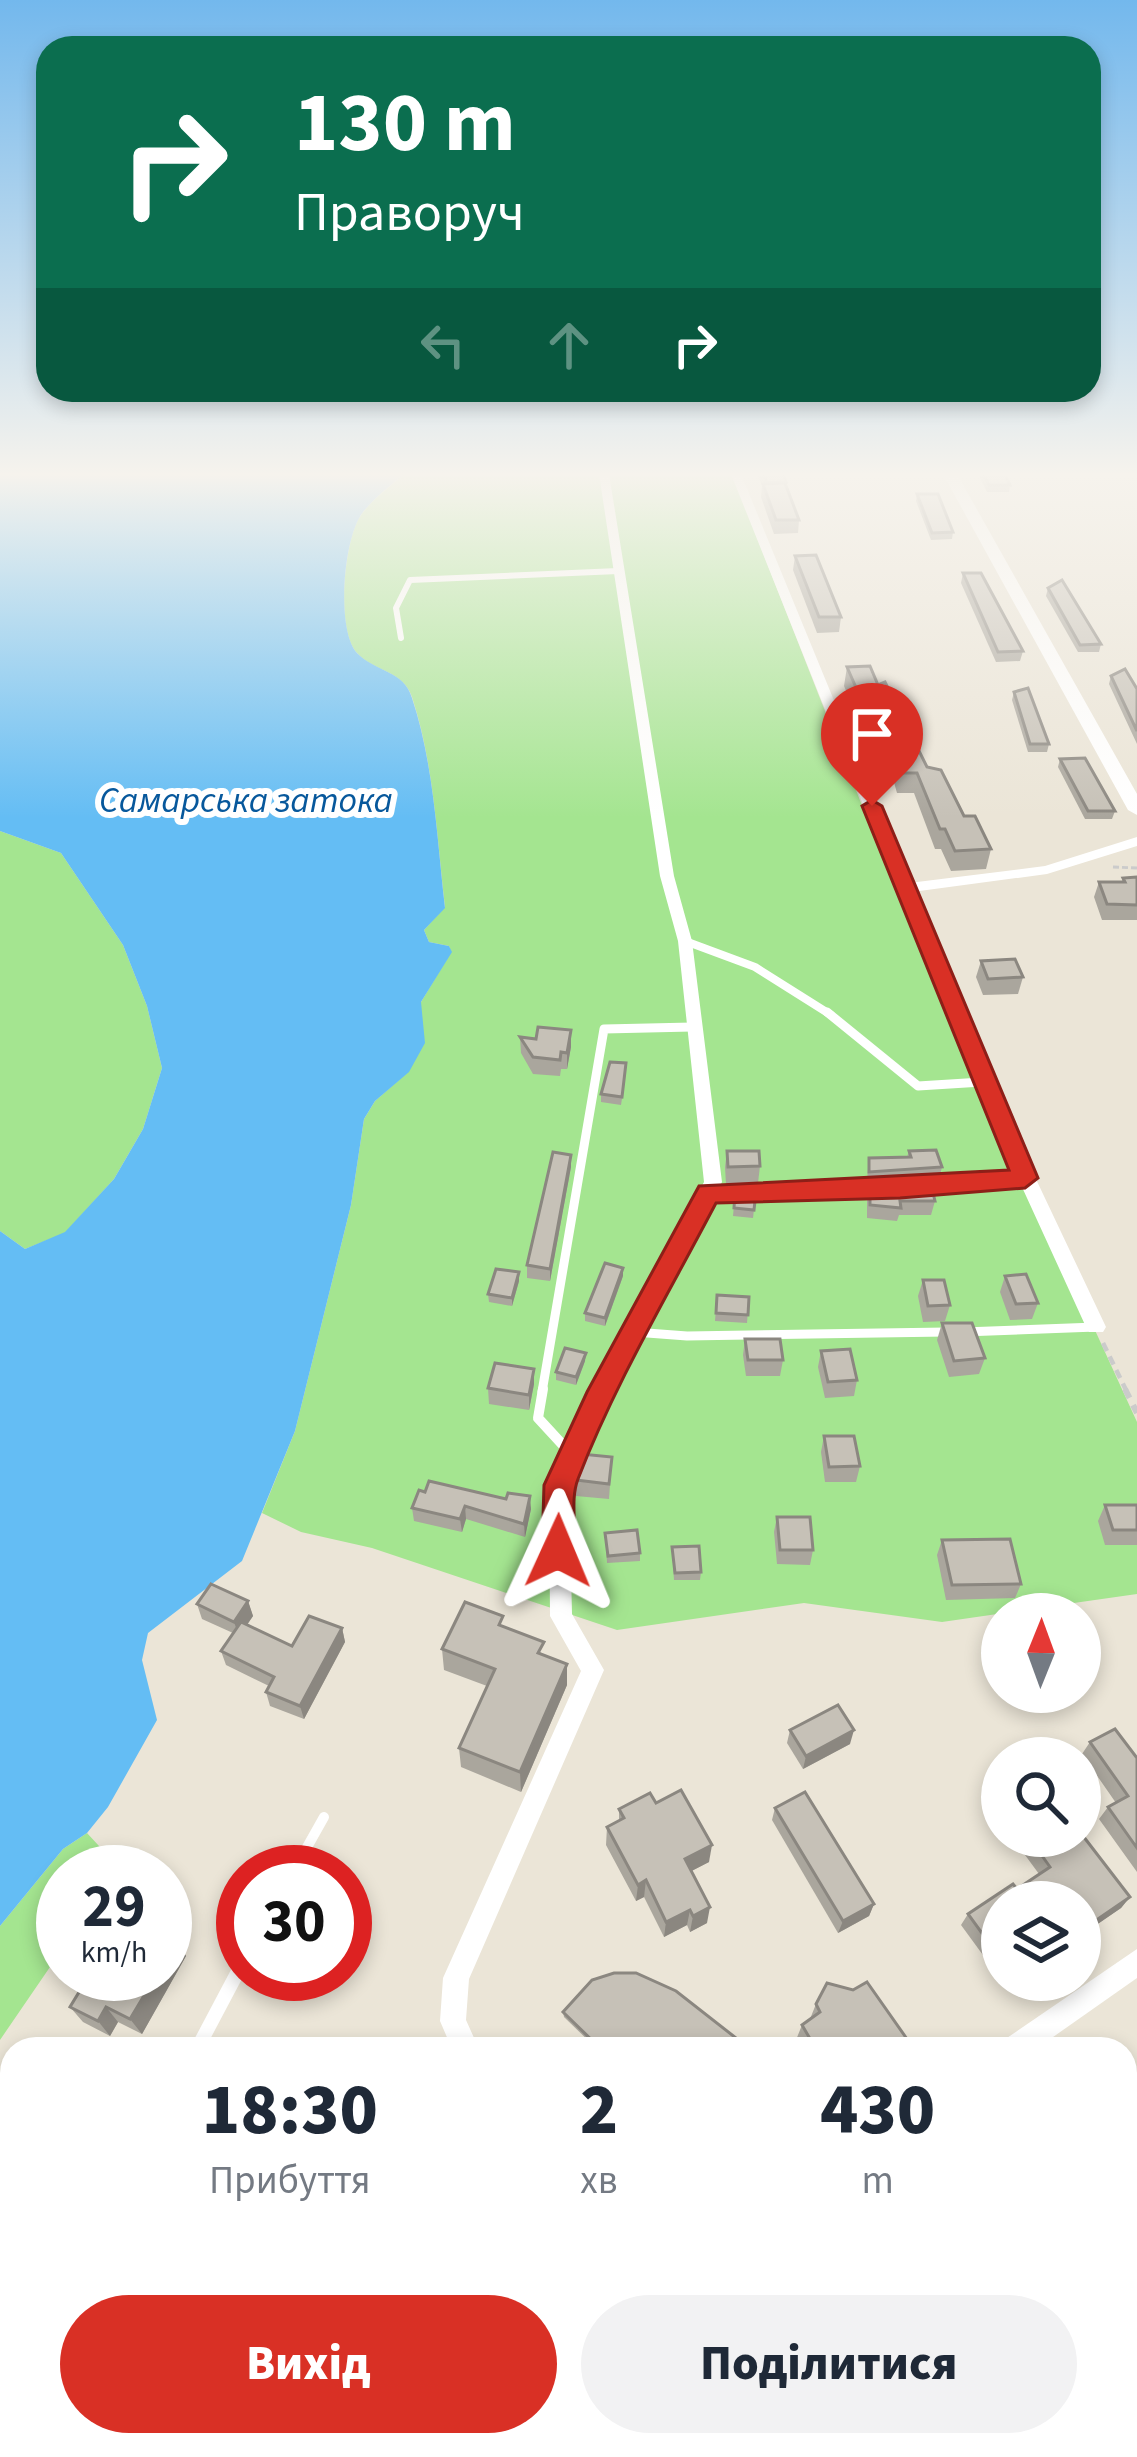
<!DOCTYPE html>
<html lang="uk">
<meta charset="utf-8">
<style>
body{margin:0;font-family:"Source Sans 3",sans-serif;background:#f2f2f3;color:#1f2937;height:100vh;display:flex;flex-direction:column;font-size:45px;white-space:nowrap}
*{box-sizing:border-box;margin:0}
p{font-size:39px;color:#747a83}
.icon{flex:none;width:66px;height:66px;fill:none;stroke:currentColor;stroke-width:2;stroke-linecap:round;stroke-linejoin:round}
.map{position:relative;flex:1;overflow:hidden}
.details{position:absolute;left:0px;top:2037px;width:1137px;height:420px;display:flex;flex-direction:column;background:#fff;border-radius:36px 36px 0 0;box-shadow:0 6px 18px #0003}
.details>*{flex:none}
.hud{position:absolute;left:36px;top:36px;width:1065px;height:366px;border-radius:36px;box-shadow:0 6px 18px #0003;background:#0b6e4f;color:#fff;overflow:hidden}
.needle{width:78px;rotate:1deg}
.tools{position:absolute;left:981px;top:1593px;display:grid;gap:24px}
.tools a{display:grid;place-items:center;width:120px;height:120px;border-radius:50%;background:#fff;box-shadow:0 6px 18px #0003;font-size:60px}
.speed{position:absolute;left:36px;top:1845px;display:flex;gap:24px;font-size:60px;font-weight:700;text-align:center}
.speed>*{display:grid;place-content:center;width:156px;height:156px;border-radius:50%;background:#fff;box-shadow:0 6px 18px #0003;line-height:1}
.speed small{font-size:30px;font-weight:400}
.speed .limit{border:18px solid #d22;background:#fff;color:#111}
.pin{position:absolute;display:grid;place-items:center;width:102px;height:102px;color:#fff;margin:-123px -51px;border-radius:50% 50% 50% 0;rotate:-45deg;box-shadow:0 0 12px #0007}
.pin .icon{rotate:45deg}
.me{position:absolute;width:132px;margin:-66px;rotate:1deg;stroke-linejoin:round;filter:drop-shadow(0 0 9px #0008)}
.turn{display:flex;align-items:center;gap:42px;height:252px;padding:0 60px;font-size:54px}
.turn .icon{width:156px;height:156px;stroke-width:2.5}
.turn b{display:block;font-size:84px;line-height:102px}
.lanes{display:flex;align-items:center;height:114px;padding:0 60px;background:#0003;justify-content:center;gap:60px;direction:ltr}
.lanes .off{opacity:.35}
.eta{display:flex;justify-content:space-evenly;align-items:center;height:204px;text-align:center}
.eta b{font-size:72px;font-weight:800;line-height:84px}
.primary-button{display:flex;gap:24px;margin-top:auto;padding:24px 60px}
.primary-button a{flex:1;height:138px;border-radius:72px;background:#d93025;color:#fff;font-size:48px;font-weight:800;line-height:138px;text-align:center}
.primary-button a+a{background:#f2f2f3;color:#1f2937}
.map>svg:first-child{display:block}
.green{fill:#a4e590}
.water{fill:#64bdf4}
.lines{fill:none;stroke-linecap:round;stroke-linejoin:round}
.path-far2{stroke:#cbcbcb;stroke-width:3;stroke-dasharray:6 3;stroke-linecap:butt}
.path-far1{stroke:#cbcbcb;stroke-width:4.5;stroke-dasharray:9 6;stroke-linecap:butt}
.path{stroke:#cbcbcb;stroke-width:6;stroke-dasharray:10 8;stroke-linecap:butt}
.lane-far4{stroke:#fff;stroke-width:6}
.lane-far3{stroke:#fff;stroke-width:8}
.lane-far2{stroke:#fff;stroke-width:9}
.lane-far1{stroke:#fff;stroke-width:10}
.lane{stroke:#fff;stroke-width:14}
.street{fill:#fff;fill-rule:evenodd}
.secondary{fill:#fff;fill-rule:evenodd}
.wall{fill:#aaa69d}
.shaded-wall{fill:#8b8780}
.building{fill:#c6c1b7;stroke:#8b8780;stroke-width:3}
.route{fill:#d93025;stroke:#8d1f18;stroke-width:3}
.labels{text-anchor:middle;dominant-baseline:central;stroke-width:12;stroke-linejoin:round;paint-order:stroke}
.far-water-label{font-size:36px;font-style:italic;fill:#07589c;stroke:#fff}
</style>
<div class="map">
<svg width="1137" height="2457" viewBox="0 0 1137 2457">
<rect width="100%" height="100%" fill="#ebe5d7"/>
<g class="green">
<path d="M404,474H732L905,915L1137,1422V1594L942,1622L804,1603L617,1630L372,1548L301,1532L262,1513L295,1431L351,1205L364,1119L375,1101L408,1072L421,1002L451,952L449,946L429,942L424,930L445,907C437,839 434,764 412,697C403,670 374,672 357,653C336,630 344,547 358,520C368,502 389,488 404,474Z"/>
<path d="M0,831L61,853L123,945L147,1006L162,1068L143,1129L114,1179L65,1233L25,1249L0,1231Z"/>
<path d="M87,1833L111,1859L104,1872H63V1948L0,2040V1926L63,1849Z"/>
</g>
<path class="water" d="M0,474H404C390,486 374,498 363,512C343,537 336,630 357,653C375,672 404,670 412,698C434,764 437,839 445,908L424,930L429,942L449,946L452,952L421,1002L425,1043L409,1072L375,1101L364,1119L351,1205L295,1431L242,1561L148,1633L142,1660L157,1720L108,1807L87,1833L63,1849L0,1926V1231L25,1249L65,1232L114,1179L143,1129L162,1068L147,1006L123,945L61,853L0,831Z"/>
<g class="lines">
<path class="path-far2" d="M1113,867L1137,868"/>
<path class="path-far1" d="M1103,1343L1127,1392"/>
<path class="path" d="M1125,1389L1137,1413"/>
<path class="lane-far4" d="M401,638L396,608L410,580L618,571"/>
<path class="lane-far3" d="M685,941L755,967L831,1015"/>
<g class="lane-far2">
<path d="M827,1012L918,1086L982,1082"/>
<path d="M923,1186L1025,1178"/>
<path d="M708,1193L876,1189"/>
<path d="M634,1332L687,1336L946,1332"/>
<path d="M963,1332L1096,1327"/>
<path d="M542,1392L604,1029L692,1027"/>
</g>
<g class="lane-far1">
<path d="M543,1389L538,1418L573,1456"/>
<path d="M297,1865L324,1817"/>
</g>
<g class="lane">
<path d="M293,1872L299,1862"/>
<path d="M197,2049L243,1962"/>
<path d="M38,2445L39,2457"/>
</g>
<g class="street">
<path d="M599,474H609L674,876L692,941L722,1182L606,1402L569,1485L572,1614L604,1670L469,1979L466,2020L479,2049H452L440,2021L443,1978L581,1671L550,1616L549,1485L590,1395L704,1182L678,941L660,876Z"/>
<path d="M731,474H741L909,883L1045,866L1137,837V846L1047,874L912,892L990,1082L1106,1327L1103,1332H1089L1086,1327L974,1082Z"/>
<path d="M1137,1949V1978L1036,2049H1000L1004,2040Z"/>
<path d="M423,2445H465L459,2457H417Z"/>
</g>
<path class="secondary" d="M943,474H957L1137,794V815L1128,810Z"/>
</g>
<g class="wall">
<path d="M757,474H783L799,520L798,533L774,534L761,497L762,486Z"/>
<path d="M978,474H1005L1010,485L1009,492H987Z"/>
<path d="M917,494L953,532L952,539L931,540L916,501Z"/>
<path d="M795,556L841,617L839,632L817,633L793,570Z"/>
<path d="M963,573L1023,651L1020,661L996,662L961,583Z"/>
<path d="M1048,588L1101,644L1099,652H1078L1046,596Z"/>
<path d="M847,667L878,685L927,767L991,849L986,869L951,871L941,849H935L914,793H897L884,747L869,743L844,686Z"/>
<path d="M1111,676L1137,689V744L1109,684Z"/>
<path d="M1014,692L1049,744L1047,752H1028L1012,700Z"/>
<path d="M1060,759L1115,811L1112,819H1085L1058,767Z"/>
<path d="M1137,877V920H1102L1094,897L1099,882H1122L1123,878Z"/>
<path d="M981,961L1023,977L1018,994L983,995L976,977Z"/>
<path d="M520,1037L571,1047L567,1069H561L560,1076L533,1074L521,1053Z"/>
<path d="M626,1072L621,1105L601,1102V1094Z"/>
<path d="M727,1151L760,1166L758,1183L726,1184L725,1167Z"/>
<path d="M909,1151L942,1167L940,1175L867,1180L869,1158L907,1157Z"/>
<path d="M571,1167L550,1281L527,1278V1265Z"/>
<path d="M870,1184L935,1201L931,1215H899L897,1221L867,1218V1198Z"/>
<path d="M756,1192L753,1218L733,1216L735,1193Z"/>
<path d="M519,1272V1281L512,1306L489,1302L488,1294Z"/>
<path d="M623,1276L605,1326L585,1321V1313Z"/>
<path d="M1005,1276L1038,1303L1032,1319L1010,1320L1000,1292Z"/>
<path d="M923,1280L950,1305L945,1321L923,1322L918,1296Z"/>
<path d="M717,1295L749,1297L747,1323L715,1321Z"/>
<path d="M942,1323L985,1358L979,1374L949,1377L937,1340Z"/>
<path d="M745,1339L783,1360L780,1376H746L743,1355Z"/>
<path d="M821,1351L857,1380L854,1396L825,1398L818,1367Z"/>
<path d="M585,1361L576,1385L556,1380V1372Z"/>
<path d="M534,1369V1384L529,1410L489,1404L488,1388Z"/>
<path d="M824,1436L860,1466L856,1482H825L821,1452Z"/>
<path d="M612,1457L609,1499L576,1496V1480Z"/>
<path d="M419,1490L531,1509L525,1537L466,1519L462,1532L414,1521L412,1508Z"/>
<path d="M1105,1505H1137V1545H1105L1098,1521Z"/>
<path d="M777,1517L813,1550L810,1565L777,1564L774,1532Z"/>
<path d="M605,1533L640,1553V1561L607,1563Z"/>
<path d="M942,1540L1021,1584L1015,1598L946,1600L937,1555Z"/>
<path d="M672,1547L701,1572L700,1580H674Z"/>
<path d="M248,1601L253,1616L247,1625L292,1646L342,1628L345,1642L304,1719L270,1706L266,1692L269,1686L226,1665L221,1651L233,1633L202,1619L197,1604Z"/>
<path d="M504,1627L544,1655L567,1664V1685L521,1792L461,1767L459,1748L487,1686L444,1670L442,1649Z"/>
<path d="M790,1730L850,1744L803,1769L787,1743Z"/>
<path d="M1090,1742L1137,1758V1872L1099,1819L1108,1807L1116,1803L1082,1754Z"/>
<path d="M656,1803L709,1862L691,1871L707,1923L690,1932L687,1925L664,1937L644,1897L636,1901L606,1845L607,1827L619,1821V1809Z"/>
<path d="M775,1808L874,1904L869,1916L838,1933L772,1820Z"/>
<path d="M1011,1836H1080L1130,1897L1121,1908L1086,1932L1080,1925V1902H1002V1975L999,1977L961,1925L968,1914L1017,1889L1039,1874Z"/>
<path d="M165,1916L173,1929L169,1936L176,1940L186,1956L142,2034L118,2022L110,2036L83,2022L70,2007Z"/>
<path d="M816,2004L907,2039L901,2049H801L796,2040L802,2025L810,2019Z"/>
<path d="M563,2012L750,2049H597L564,2017Z"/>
<path d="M1125,2245L1137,2246V2288L1131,2291H1125Z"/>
<path d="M926,2445H984L970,2457H933Z"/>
</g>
<g class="shaded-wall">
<path d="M571,1030V1047L567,1069V1053Z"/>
<path d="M571,1155V1167L550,1281V1269Z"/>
<path d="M623,1268V1276L605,1326V1318Z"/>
<path d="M519,1272V1281L512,1306V1298Z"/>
<path d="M586,1353L585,1361L576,1385V1377Z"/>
<path d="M534,1369V1384L529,1410V1395Z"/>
<path d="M530,1496L531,1509L525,1537L524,1524Z"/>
<path d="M465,1506L466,1519L462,1532L460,1519Z"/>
<path d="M248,1601L253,1616L239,1636L234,1622Z"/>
<path d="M342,1628L345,1642L304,1719L300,1706Z"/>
<path d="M567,1664V1685L521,1792L520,1772Z"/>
<path d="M854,1730L850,1744L803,1769L806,1756Z"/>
<path d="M712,1845L709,1862L682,1876L685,1859Z"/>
<path d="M646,1880L644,1897L636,1901L638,1885Z"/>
<path d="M1130,1897L1121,1908L1086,1932L1095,1921Z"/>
<path d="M874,1904L869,1916L838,1933L843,1921Z"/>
<path d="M710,1907L707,1923L690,1932L693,1916Z"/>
<path d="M690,1910L687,1925L664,1937L666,1922Z"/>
<path d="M165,1916L173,1929L165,1942Z"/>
<path d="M176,1940L186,1956L142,2034L130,2019L157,1974H165V1959Z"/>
<path d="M106,2007L118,2022L110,2036L98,2021Z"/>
</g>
<g class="building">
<path d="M764,474H783L786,482L767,483Z"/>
<path d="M983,474H1005L1010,485H989Z"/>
<path d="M785,483L799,520H776L763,484Z"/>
<path d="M917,494H938L953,532L932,533Z"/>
<path d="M816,555L841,617H819L795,556Z"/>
<path d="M963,573H981L1023,651L998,652Z"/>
<path d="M1062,580L1101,644L1080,645L1048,588Z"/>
<path d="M870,666L878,685L885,682L927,767L941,770L964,816H975L991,849L955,851L945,829H940L917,773H900L887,727L872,724L847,667Z"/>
<path d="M1125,669L1137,689V731L1111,676Z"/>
<path d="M1028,688L1049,744H1030L1014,692Z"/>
<path d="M1085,758L1115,811H1088L1060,759Z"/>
<path d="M1137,877V905L1107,904L1099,882H1125L1123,878Z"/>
<path d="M1015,959L1023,977L988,979L981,961Z"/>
<path d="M538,1027L571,1030L567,1053L561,1052L560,1060L533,1057L520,1037L536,1039Z"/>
<path d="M610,1062L626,1063L622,1097L601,1094Z"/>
<path d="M936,1150L942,1167L869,1172V1158L911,1157L909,1151Z"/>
<path d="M727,1151H759L760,1166L728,1167Z"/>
<path d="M553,1152L571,1155L550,1269L527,1265Z"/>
<path d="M930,1181L935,1201H900L901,1208L870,1205V1184Z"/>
<path d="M756,1192L754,1210L734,1208L735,1193Z"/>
<path d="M605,1263L623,1268L605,1318L585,1313Z"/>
<path d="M496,1269L519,1272L512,1298L488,1294Z"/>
<path d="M1026,1274L1038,1303L1016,1304L1005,1276Z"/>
<path d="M923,1280H944L950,1305L928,1306Z"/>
<path d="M717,1295L749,1297L748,1315L716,1313Z"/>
<path d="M942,1323H972L985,1358L954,1361Z"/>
<path d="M745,1339H780L783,1360H748Z"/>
<path d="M565,1348L586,1353L576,1377L556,1372Z"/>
<path d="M850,1349L857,1380L828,1382L821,1351Z"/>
<path d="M495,1363L534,1369L529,1395L488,1388Z"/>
<path d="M824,1436H854L860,1466L829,1467Z"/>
<path d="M581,1454L612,1457L609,1484L576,1480Z"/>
<path d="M429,1481L506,1499L508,1493L530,1496L524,1524L465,1506L460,1519L412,1508L419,1490L425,1492Z"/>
<path d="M1105,1505H1137V1530H1113Z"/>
<path d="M777,1517H810L813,1550H780Z"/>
<path d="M637,1530L640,1553L608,1556L605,1533Z"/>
<path d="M1010,1539L1021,1584L952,1585L942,1540Z"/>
<path d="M699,1546L701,1572L675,1573L672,1547Z"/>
<path d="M211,1584L248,1601L234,1622L197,1604Z"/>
<path d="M465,1602L503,1616L499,1625L544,1642L538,1653L567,1664L520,1772L459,1748L495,1669L442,1649Z"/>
<path d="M309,1616L342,1628L300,1706L266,1692L274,1677L221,1651L241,1622L292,1646Z"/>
<path d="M838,1705L854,1730L806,1756L790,1730Z"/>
<path d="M1115,1729L1137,1758V1848L1108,1807L1128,1796L1090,1742Z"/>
<path d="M681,1790L712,1845L685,1859L710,1907L693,1916L690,1910L666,1922L646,1880L638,1885L607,1827L624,1818L619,1809L650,1793L656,1803Z"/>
<path d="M805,1792L874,1904L843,1921L775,1808Z"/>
<path d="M1080,1832L1130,1897L1095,1921L1081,1904H1080V1902H1002V1961L968,1914L1013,1884L1017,1889L1050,1867L1028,1836H1080Z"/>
<path d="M165,1934L176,1940L165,1959Z"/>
<path d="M614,1973H636L676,1991L750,2049H601L563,2012L592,1980Z"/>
<path d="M90,1974H157L130,2019L106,2007L98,2021L70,2007Z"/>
<path d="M867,1982L907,2039L892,2049H816L802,2025L820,2012L816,2004L827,1983L853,1990Z"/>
<path d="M1125,2245L1137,2246V2282H1133L1125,2272Z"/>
<path d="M631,2445H643L648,2457H613Z"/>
<path d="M938,2445H984L970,2457H945Z"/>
<path d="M1105,2449L1109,2457H1094Z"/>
</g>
<linearGradient id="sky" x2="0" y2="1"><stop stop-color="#73b8ed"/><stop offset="0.58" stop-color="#f6f3ed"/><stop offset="1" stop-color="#f6f3ed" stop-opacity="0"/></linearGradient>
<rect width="1137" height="818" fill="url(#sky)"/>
<path class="route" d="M872,800L882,806L1038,1178L1025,1188L900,1198L716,1203C669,1293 615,1383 578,1479C568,1505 581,1536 569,1561L558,1565L547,1561L542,1551L544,1485L587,1392L699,1186L1009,1170L862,806Z"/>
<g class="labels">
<g class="far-water-label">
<text x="246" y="800">Самарська затока</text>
</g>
</g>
</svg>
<div class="tools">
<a><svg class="needle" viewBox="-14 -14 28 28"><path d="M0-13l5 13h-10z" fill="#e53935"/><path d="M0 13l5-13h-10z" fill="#747a83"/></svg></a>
<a><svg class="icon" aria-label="search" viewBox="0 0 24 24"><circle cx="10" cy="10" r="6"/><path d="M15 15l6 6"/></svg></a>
<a><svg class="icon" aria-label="layers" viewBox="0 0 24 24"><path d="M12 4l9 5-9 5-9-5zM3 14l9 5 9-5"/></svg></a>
</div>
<div class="speed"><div>29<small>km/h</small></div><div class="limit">30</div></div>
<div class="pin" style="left:872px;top:806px;background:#d93025"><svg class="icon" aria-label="arrive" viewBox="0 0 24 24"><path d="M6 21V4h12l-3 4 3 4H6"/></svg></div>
<svg class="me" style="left:558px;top:1551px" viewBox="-20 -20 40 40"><path d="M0-17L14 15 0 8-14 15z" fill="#d93025" stroke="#fff" stroke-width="4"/></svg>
<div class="hud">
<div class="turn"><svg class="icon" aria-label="right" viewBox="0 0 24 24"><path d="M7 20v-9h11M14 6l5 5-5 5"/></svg><div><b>130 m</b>Праворуч</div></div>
<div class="lanes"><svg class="icon off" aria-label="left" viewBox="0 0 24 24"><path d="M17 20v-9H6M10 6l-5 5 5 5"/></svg><svg class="icon off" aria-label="ahead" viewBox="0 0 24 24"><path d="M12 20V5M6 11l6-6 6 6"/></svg><svg class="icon" aria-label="right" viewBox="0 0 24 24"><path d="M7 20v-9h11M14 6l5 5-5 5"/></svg></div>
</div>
<section class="details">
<div class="eta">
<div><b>18:30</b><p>Прибуття</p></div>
<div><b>2</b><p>хв</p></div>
<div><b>430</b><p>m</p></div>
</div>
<div class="primary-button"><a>Вихід</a><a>Поділитися</a></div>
</section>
</div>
